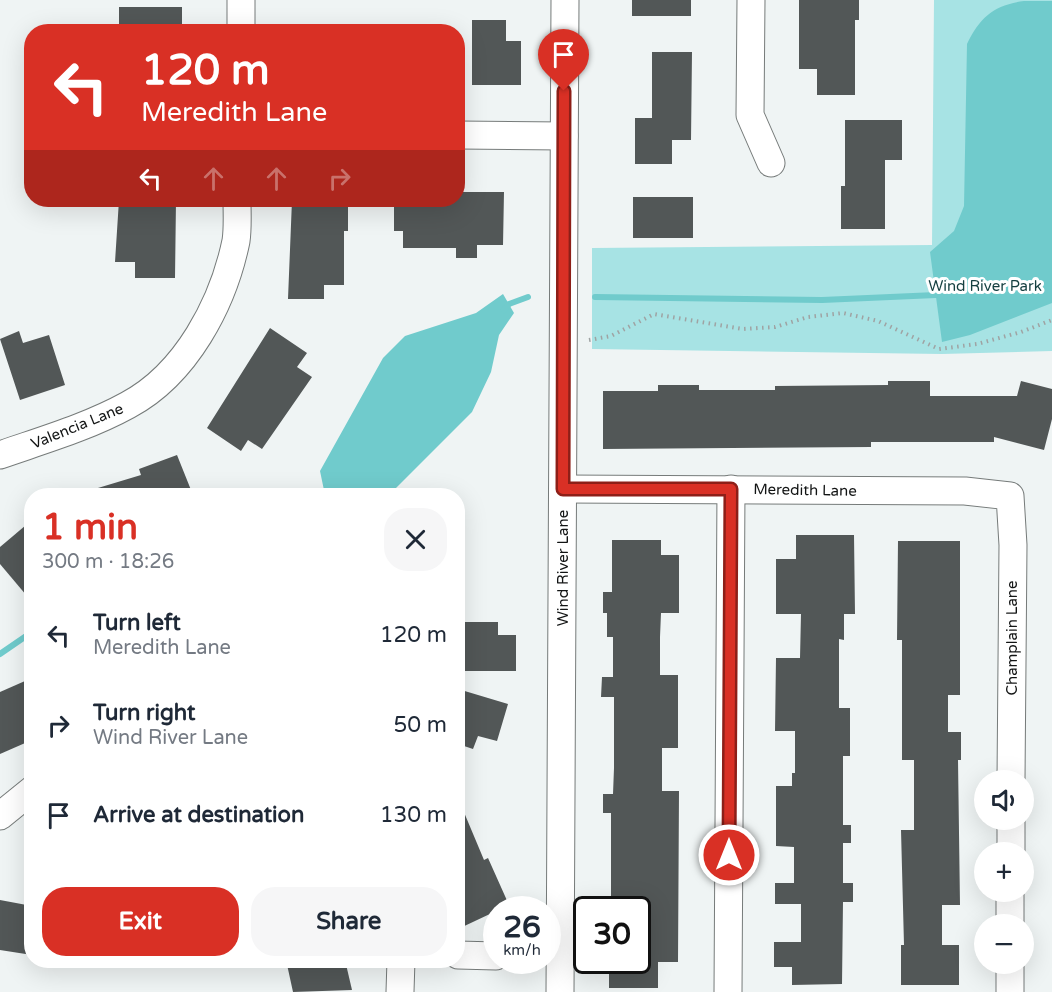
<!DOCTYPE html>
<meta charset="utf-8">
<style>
body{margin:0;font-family:"Varela Round",sans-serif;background:#f6f6f7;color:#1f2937;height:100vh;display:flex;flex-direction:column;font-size:22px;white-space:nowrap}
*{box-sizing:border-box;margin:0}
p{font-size:20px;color:#747a83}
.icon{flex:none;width:33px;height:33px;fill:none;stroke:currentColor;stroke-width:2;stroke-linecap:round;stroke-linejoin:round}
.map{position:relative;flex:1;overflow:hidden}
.drawer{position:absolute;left:24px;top:488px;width:441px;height:480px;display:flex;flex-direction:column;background:#fff;border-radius:24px;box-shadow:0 6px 24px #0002}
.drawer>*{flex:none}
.banner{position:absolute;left:24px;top:24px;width:441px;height:183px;border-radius:24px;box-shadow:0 6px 24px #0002;background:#d93025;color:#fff;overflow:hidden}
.buttons{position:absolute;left:974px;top:770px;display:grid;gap:12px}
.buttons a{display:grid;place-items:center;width:60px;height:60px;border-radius:50%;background:#fff;box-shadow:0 6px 24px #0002;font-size:30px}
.speed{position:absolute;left:483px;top:896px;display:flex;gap:12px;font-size:30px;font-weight:700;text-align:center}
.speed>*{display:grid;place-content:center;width:78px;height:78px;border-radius:50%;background:#fff;box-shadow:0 6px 24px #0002;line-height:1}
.speed small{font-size:15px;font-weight:400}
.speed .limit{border:3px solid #111;border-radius:9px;background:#fff;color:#111}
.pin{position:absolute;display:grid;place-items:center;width:51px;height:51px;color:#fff;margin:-62px -26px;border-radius:50% 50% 50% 0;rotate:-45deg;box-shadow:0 0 6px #0007}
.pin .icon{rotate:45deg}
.me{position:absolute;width:66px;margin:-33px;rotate:0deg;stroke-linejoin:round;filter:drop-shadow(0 0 4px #0008)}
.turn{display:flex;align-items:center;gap:21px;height:126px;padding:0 18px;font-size:27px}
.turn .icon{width:78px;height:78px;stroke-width:2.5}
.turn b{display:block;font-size:42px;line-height:51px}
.lanes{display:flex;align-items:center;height:57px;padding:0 18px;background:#0003;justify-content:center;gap:30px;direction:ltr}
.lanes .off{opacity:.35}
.round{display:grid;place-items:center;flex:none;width:63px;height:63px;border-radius:24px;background:#f6f6f7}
.headline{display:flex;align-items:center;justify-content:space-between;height:102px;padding:0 18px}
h1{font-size:36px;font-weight:800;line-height:45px;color:#d93025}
.primary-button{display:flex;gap:12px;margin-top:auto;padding:12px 18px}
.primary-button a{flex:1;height:69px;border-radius:24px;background:#d93025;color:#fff;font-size:24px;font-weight:800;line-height:69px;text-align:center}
.primary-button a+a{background:#f6f6f7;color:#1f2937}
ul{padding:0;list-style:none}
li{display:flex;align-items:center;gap:18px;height:90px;padding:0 18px}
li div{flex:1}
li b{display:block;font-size:22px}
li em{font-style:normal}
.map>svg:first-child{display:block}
.green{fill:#a7e3e4}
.water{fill:#70cbcc}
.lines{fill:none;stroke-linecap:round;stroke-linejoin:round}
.stream{stroke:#70cbcc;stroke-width:6}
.building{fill:#525757}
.minor-casing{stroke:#767b7a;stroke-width:29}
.path{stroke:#9fa3a3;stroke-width:4;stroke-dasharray:1.5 4.5;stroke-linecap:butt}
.minor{stroke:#fff;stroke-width:27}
.route-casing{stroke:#8d1f18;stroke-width:15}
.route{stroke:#d93025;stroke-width:10}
.labels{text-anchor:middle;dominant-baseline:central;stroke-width:6;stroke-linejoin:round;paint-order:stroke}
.park-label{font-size:15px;fill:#143f40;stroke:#fff}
.street-label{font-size:15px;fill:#121414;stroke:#fff}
</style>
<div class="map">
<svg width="1052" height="992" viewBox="0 0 1052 992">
<rect width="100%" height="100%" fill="#eff4f4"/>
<path class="green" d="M934,0H1052V351L942,354L592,349V248L932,245Z"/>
<g class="water">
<path d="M1024,1H1052V303L970,335L942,342L930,252L954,231L964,206L967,44C980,17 994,5 1024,1Z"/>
<path d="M503,294L514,313L499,335L491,372L472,412L389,495H325L320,471L383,358L405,336L476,313Z"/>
</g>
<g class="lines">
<g class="stream">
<path d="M595,297L822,300L936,295L942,291"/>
<path d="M504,310L509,304L528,297"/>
<path d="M0,654L32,632"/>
</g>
</g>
<g class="building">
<rect x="632" y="0" width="59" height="16"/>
<path d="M799,0H859V20H855V95H817V69H799Z"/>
<rect x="119" y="7" width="63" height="25"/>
<path d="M472,20H506V41H521V85H472Z"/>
<path d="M652,52H692L691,140H672V164H635V118H652Z"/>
<path d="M845,120H902V160H885V229H841V186H845Z"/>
<path d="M458,192H504L503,245H477V258H456V248H403V231H394V200H458Z"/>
<rect x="633" y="197" width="60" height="41"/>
<path d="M119,200H176L175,278H135V262H115Z"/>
<path d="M292,200H348V231H344V285H324V299H288Z"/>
<path d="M270,328L307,353L297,367L312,377L262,449L248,440L241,451L207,428Z"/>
<path d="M19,331L23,343L49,335L65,385L20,400L0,339Z"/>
<path d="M888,381H930V396H1017L1021,381L1052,389V419L1044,450L994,437V442H871V447L603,449V391H658V385H699V390H775V386L888,385Z"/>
<path d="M177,455L193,495H89L88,491L141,475L139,469Z"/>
<path d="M32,520V602L0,564V547Z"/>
<path d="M796,535H854L855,614H844V640L839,639V708H850V756H843V825H851V843H843V883H853V902H843L842,984L792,985V967H774V942H801V904H775V883H794V847L776,846V786H792V773H795V731H775L776,658H800L801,614H776V559H796Z"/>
<path d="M612,540H661V555H679V613H661L660,637V675H678V748H662V791H679L678,962H658V988H609V960H638V909H611V813H603V794H613L614,768V697H601L602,677H613V637H607V613H603V592H612Z"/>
<path d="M898,541H960V695H948V732H961V760H958L960,905H942V945H959V985H901V945H904L901,830H914V760H902V640H897Z"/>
<path d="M458,622H498V635H516V671H458Z"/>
<path d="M25,681L32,695V740L0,754V692Z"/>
<path d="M458,689L508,704L497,741L478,736L473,749L458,744Z"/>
<path d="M458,798L484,860L488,858L509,905L458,929Z"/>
<path d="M0,900L32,906V955L0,950Z"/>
<path d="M286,960H345L352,990L293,992Z"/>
</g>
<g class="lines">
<defs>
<g id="minor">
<path d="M751,0L750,115L771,163"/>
<path d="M241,32V0"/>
<path d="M458,135L564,136"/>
<path d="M0,455C43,440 88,427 128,405C186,374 223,304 236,241C238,228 237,213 237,200"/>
<path d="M563,489L965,491L1010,496L1013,545L1011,780"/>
<path d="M0,816L32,790"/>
<path d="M1011,852V819"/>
<path d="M1010,924V891"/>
<path d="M458,955L496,956"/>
<path d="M400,992L401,960"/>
<path d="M560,992L565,0"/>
<path d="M728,992L731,489"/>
<path d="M1010,992V963"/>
</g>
</defs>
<use href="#minor" class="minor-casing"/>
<path class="path" d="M589,340L611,336L654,314L743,329L775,327L808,317L843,313L878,321L939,349L977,344L1021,332L1052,320"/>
<use href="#minor" class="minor"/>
</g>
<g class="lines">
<defs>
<path id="route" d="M564,91L563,489H731L729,855"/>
</defs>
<use href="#route" class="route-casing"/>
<use href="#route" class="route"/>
</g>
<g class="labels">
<g class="park-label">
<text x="985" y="286">Wind River Park</text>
</g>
<g class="street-label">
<text transform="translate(77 426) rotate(-22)">Valencia Lane</text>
<text transform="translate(805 490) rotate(1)">Meredith Lane</text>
<text transform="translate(563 568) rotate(-90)">Wind River Lane</text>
<text transform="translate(1012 638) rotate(-90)">Champlain Lane</text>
</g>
</g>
</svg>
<div class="buttons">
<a><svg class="icon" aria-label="sound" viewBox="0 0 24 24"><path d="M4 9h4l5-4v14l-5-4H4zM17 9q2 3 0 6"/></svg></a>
<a>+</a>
<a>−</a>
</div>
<div class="speed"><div>26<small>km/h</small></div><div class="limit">30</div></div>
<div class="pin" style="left:564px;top:91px;background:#d93025"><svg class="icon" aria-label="arrive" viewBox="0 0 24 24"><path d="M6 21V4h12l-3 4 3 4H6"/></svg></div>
<svg class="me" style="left:729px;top:855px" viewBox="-20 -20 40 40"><circle r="17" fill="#d93025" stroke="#fff" stroke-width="3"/><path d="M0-11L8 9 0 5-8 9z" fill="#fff"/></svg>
<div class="banner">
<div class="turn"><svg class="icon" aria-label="left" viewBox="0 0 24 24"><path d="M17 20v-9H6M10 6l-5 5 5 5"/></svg><div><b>120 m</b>Meredith Lane</div></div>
<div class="lanes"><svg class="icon" aria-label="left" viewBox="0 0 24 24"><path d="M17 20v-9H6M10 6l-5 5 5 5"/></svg><svg class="icon off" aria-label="ahead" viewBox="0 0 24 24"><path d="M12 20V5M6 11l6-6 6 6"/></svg><svg class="icon off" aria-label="ahead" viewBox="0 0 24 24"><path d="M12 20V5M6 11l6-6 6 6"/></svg><svg class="icon off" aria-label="right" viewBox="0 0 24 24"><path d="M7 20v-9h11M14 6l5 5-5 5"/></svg></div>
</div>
<section class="drawer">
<div class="headline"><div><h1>1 min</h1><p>300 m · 18:26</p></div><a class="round"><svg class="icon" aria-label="close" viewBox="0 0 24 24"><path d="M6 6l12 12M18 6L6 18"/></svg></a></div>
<ul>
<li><svg class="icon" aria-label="left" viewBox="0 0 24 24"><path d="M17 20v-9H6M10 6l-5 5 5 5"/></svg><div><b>Turn left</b><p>Meredith Lane</p></div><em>120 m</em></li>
<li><svg class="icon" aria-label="right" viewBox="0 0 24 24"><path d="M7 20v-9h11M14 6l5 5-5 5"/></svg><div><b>Turn right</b><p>Wind River Lane</p></div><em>50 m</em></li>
<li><svg class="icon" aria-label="arrive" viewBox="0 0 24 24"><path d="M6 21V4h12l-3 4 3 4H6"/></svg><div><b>Arrive at destination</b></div><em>130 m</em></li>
</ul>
<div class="primary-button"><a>Exit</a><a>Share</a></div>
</section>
</div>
